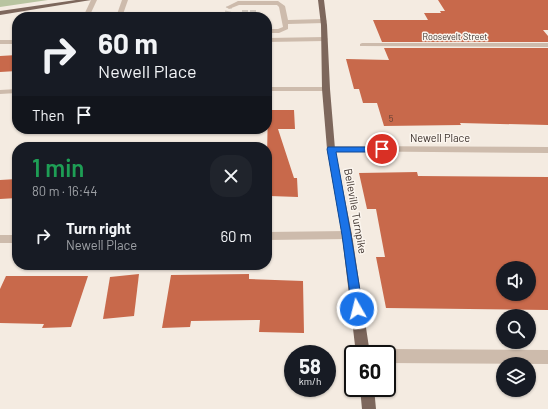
<!DOCTYPE html>
<meta charset="utf-8">
<style>
body{margin:0;font-family:Barlow,sans-serif;background:#20242c;color:#f1f3f6;height:100vh;display:flex;flex-direction:column;font-size:15px;white-space:nowrap}
*{box-sizing:border-box;margin:0}
p{font-size:13px;color:#9ea1a6}
.icon{flex:none;width:22px;height:22px;fill:none;stroke:currentColor;stroke-width:2;stroke-linecap:round;stroke-linejoin:round}
.map{position:relative;flex:1;overflow:hidden}
.drawer{position:absolute;left:12px;top:142px;width:260px;height:128px;display:flex;flex-direction:column;background:#171b24;border-radius:16px;box-shadow:0 1px 3px #0004}
.drawer>*{flex:none}
.hud{position:absolute;left:12px;top:12px;width:260px;height:122px;border-radius:16px;box-shadow:0 1px 3px #0004;background:#171b24;color:#f1f3f6;overflow:hidden}
.controls{position:absolute;left:496px;top:261px;display:grid;gap:8px}
.controls a{display:grid;place-items:center;width:40px;height:40px;border-radius:50%;background:#171b24;box-shadow:0 1px 3px #0004;font-size:20px}
.speed{position:absolute;left:284px;top:345px;display:flex;gap:8px;font-size:20px;font-weight:700;text-align:center}
.speed>*{display:grid;place-content:center;width:52px;height:52px;border-radius:50%;background:#171b24;box-shadow:0 1px 3px #0004;line-height:1}
.speed small{font-size:10px;font-weight:400}
.speed .limit{border:2px solid #111;border-radius:6px;background:#fff;color:#111}
.pin{position:absolute;display:grid;place-items:center;width:34px;height:34px;color:#fff;margin:-17px;border:2px solid #fff;border-radius:50%;box-shadow:0 1px 4px #0007}
.me{position:absolute;width:44px;margin:-22px;rotate:352deg;stroke-linejoin:round;filter:drop-shadow(0 0 3px #0008)}
.turn{display:flex;align-items:center;gap:14px;height:84px;padding:0 20px;font-size:18px}
.turn .icon{width:52px;height:52px;stroke-width:2.5}
.turn b{display:block;font-size:28px;line-height:34px}
.then{display:flex;align-items:center;height:38px;padding:0 20px;background:#0003;gap:8px;font-size:15px}
.round{display:grid;place-items:center;flex:none;width:42px;height:42px;border-radius:16px;background:#20242c}
.summary{display:flex;align-items:center;justify-content:space-between;height:68px;padding:0 20px}
h1{font-size:24px;font-weight:600;line-height:30px;color:#1e9e55}
ul{padding:0;list-style:none}
li{display:flex;align-items:center;gap:12px;height:52px;padding:0 20px}
li div{flex:1}
li b{display:block;font-size:15px}
li em{font-style:normal}
.map>svg:first-child{display:block}
.green{fill:#b8c4a0}
.building{fill:#c8694b;fill-rule:evenodd}
.lines{fill:none;stroke-linecap:round;stroke-linejoin:round}
.minor-tunnel{stroke:#cfc6bd;stroke-width:6;stroke-dasharray:6 3;stroke-linecap:butt}
.minor{fill:#cdbbac;fill-rule:evenodd}
.major{fill:#7d675c;fill-rule:evenodd}
.route{fill:#1a73e8;stroke:#114b97}
.labels{text-anchor:middle;dominant-baseline:central;stroke-width:3;stroke-linejoin:round;paint-order:stroke}
.far-street-label{font-size:9px;fill:#3b302b;stroke:#fbf5ee}
.number-label{font-size:9px;fill:#5e3e33}
.street-label{font-size:11px;fill:#3b302b;stroke:#fbf5ee}
</style>
<div class="map">
<svg width="548" height="409" viewBox="0 0 548 409">
<rect width="100%" height="100%" fill="#f4ebe1"/>
<path class="green" d="M0,0H48L0,7Z"/>
<g class="building">
<path d="M438,0H548V30H543L548,36V42H382L373,20H428L424,13H441L440,11H445Z"/>
<path d="M384,48H548V125L460,123L461,125L384,126L377,103H363L359,89H354L346,59L389,60Z"/>
<path d="M17,55V71L0,72V56Z"/>
<path d="M268,106H271L272,110H294L295,129H278L294,178H297L298,197L270,196L271,172L267,157Z"/>
<path d="M417,172L418,176L548,177V310L386,308L376,257H385L376,209H367L359,173ZM503,268H529V294H503Z"/>
<path d="M17,179V198L0,199V180Z"/>
<path d="M139,274L134,316L103,319L110,277Z"/>
<path d="M249,274V279L303,281L304,333L259,332L260,320L191,321L190,327L162,328L171,275Z"/>
<path d="M6,276H88L71,327L42,328L44,324L0,323V289Z"/>
</g>
<g class="lines">
<g class="minor-tunnel">
<path d="M245,10V17"/>
<path d="M253,10V17"/>
<path d="M227,17L229,7"/>
</g>
<g class="minor">
<path d="M91,0H97L89,17H83Z"/>
<path d="M122,0H128L122,17H116Z"/>
<path d="M238,1H278L285,6L288,20L324,19L327,21L324,23L288,24V29L279,33H267V29H278L283,27L279,7L277,5H239L229,9L226,7Z"/>
<path d="M267,38L325,37L328,39L325,41L267,42Z"/>
<rect x="0" y="40" width="17" height="4"/>
<path d="M362,43H548V47L360,46V44Z"/>
<path d="M267,87H326L330,89L326,91H267Z"/>
<path d="M17,89V93L0,94V90Z"/>
<path d="M331,146L548,147V153L328,151L327,149Z"/>
<path d="M347,231L351,232L352,235L351,238L347,239L267,240V232Z"/>
<rect x="0" y="235" width="17" height="8"/>
<path d="M387,349L548,350V364L387,363V354H381L382,351Z"/>
</g>
<g class="major">
<path d="M76,0H91L0,15V11Z"/>
<path d="M318,0H324L327,25L330,89L335,149L352,235L370,354H356L342,235L327,149L322,89L321,25Z"/>
<path d="M360,388H374L376,409H362Z"/>
</g>
</g>
<path class="route" d="M328,147H382L386,149L382,152H336L351,235L363,309L361,313L357,314L353,313L352,309L342,235L327,149Z"/>
<g class="labels">
<g class="far-street-label">
<text x="455" y="36">Roosevelt Street</text>
</g>
<g class="number-label">
<text x="391" y="118">5</text>
</g>
<g class="street-label">
<text x="440" y="137">Newell Place</text>
<text transform="translate(356 211) rotate(80)">Belleville Turnpike</text>
</g>
</g>
</svg>
<div class="controls">
<a><svg class="icon" aria-label="sound" viewBox="0 0 24 24"><path d="M4 9h4l5-4v14l-5-4H4zM17 9q2 3 0 6"/></svg></a>
<a><svg class="icon" aria-label="search" viewBox="0 0 24 24"><circle cx="10" cy="10" r="6"/><path d="M15 15l6 6"/></svg></a>
<a><svg class="icon" aria-label="layers" viewBox="0 0 24 24"><path d="M12 4l9 5-9 5-9-5zM3 14l9 5 9-5"/></svg></a>
</div>
<div class="speed"><div>58<small>km/h</small></div><div class="limit">60</div></div>
<div class="pin" style="left:382px;top:149px;background:#d93025"><svg class="icon" aria-label="arrive" viewBox="0 0 24 24"><path d="M6 21V4h12l-3 4 3 4H6"/></svg></div>
<svg class="me" style="left:357px;top:309px" viewBox="-20 -20 40 40"><circle r="17" fill="#1a73e8" stroke="#fff" stroke-width="3"/><path d="M0-11L8 9 0 5-8 9z" fill="#fff"/></svg>
<div class="hud">
<div class="turn"><svg class="icon" aria-label="right" viewBox="0 0 24 24"><path d="M7 20v-9h11M14 6l5 5-5 5"/></svg><div><b>60 m</b>Newell Place</div></div>
<div class="then">Then<svg class="icon" aria-label="arrive" viewBox="0 0 24 24"><path d="M6 21V4h12l-3 4 3 4H6"/></svg></div>
</div>
<section class="drawer">
<div class="summary"><div><h1>1 min</h1><p>80 m · 16:44</p></div><a class="round"><svg class="icon" aria-label="close" viewBox="0 0 24 24"><path d="M6 6l12 12M18 6L6 18"/></svg></a></div>
<ul>
<li><svg class="icon" aria-label="right" viewBox="0 0 24 24"><path d="M7 20v-9h11M14 6l5 5-5 5"/></svg><div><b>Turn right</b><p>Newell Place</p></div><em>60 m</em></li>
</ul>
</section>
</div>
